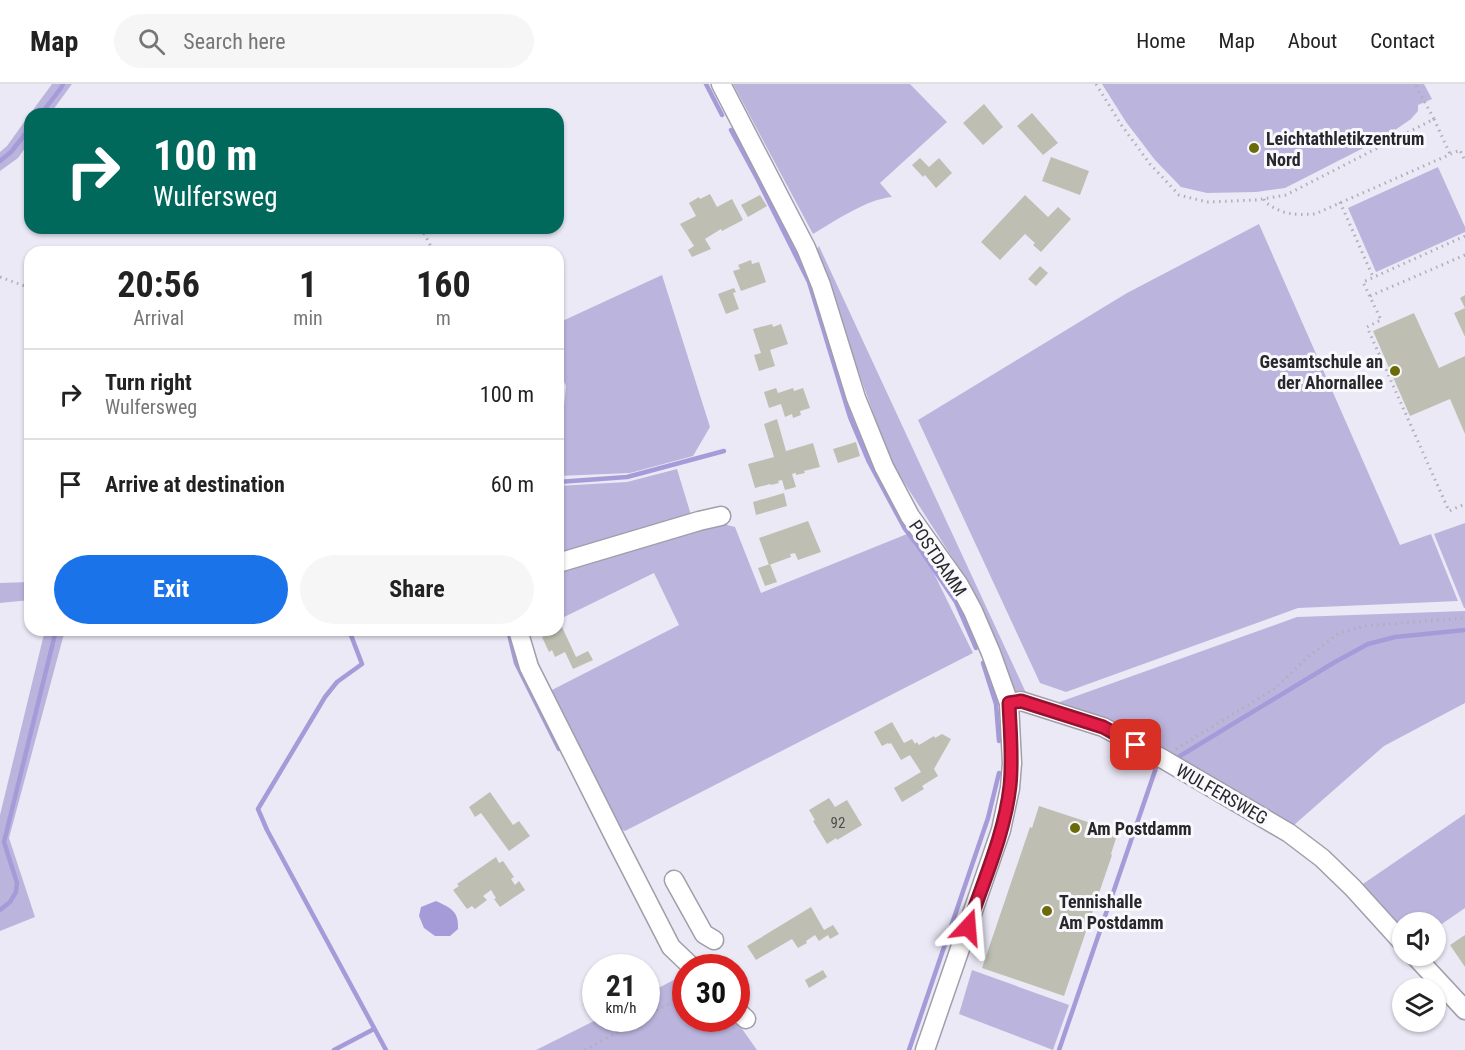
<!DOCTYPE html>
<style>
body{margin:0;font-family:"Roboto Condensed",sans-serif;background:#f6f6f6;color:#222;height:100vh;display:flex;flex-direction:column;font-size:22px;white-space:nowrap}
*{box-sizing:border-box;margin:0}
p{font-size:20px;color:#767676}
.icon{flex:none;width:33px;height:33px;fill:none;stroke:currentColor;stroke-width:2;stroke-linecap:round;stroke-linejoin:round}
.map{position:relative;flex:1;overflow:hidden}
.details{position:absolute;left:24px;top:162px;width:540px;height:390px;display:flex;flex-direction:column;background:#fff;border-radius:18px;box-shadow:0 2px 4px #0004}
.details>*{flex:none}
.hud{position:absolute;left:24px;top:24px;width:540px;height:126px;border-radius:18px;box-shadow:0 2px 4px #0004;background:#00695c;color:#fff;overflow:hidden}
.buttons{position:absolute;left:1392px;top:828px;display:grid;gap:12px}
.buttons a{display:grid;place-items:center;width:54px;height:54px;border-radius:50%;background:#fff;box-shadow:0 2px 4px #0004;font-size:30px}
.speed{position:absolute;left:582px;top:870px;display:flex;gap:12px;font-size:30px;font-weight:700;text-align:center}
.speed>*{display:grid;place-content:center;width:78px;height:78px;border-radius:50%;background:#fff;box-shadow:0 2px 4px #0004;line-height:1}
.speed small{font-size:15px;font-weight:400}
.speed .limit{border:9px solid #d22;background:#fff;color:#111}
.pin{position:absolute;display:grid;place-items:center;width:51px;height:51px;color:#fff;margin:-26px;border-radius:12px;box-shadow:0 3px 9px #0006}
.me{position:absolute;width:66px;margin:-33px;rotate:19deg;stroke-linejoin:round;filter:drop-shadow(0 0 4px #0008)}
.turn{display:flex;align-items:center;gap:21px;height:126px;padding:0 30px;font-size:27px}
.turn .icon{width:78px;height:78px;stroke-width:2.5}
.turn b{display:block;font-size:42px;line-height:51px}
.eta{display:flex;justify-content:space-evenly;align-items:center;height:102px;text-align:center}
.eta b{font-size:36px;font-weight:700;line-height:42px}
.cta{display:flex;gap:12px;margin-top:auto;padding:12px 30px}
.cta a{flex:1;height:69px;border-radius:36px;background:#1a73e8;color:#fff;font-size:24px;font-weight:700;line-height:69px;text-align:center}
.cta a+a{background:#f6f6f6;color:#222}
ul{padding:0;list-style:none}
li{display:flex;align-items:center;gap:18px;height:90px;padding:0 30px;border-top:2px solid #e0e0e0}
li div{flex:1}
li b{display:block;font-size:22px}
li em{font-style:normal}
header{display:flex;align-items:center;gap:36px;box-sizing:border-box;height:84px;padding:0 30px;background:#fff;border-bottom:2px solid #e0e0e0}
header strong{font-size:28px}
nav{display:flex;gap:33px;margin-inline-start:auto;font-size:21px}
.search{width:420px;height:54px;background:#f6f6f6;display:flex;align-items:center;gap:15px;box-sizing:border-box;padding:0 21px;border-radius:33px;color:#767676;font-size:22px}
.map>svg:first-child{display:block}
.green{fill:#bbb5de}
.water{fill:#a69bd9}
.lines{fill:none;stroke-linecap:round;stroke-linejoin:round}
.stream{stroke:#a69bd9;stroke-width:4.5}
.building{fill:#bebfb2}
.minor-casing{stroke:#a09eaa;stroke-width:21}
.path{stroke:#b0aeb9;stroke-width:3;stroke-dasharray:1.5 4.5;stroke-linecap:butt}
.minor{stroke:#fff;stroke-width:18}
.route-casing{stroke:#92132f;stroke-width:15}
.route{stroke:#e11d48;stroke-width:10}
.poi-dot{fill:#6b6b0a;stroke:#f8f8fd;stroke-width:2}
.labels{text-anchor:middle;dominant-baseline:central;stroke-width:6;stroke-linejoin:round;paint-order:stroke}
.number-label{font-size:15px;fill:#4e4d4e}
.poi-label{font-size:18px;font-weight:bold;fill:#28272c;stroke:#f8f8fd;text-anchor:start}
.street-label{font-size:18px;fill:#28272c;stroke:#f8f8fd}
</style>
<header>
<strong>Map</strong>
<div class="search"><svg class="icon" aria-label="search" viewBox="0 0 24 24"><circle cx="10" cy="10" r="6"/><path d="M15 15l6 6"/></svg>Search here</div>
<nav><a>Home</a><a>Map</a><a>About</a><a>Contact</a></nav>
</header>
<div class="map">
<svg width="1465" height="966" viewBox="0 0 1465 966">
<rect width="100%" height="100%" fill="#ebe9f6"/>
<g class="green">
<path d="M52,0H72L50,30H30Z"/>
<path d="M733,0H910L947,38L880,99L892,113C867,115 835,137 813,150Z"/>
<path d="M1102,0H1424L1432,15L1418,21V27L1411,35L1385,53L1285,104L1256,108L1207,109L1181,103L1155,76L1126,38Z"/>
<path d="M30,30V57L18,74L0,87V68L7,62Z"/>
<path d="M1438,83L1465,143V148L1376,188L1348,124Z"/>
<path d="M1259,140L1400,461L1431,450L1458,517L1298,524L1066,608L1040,599L918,336L1127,209Z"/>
<path d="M819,162L1027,611L1012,606L966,495L891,378L815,168Z"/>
<path d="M662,191L710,343L693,372L630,389L558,392V380L566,302L558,284V239Z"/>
<path d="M677,385L691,431L558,472V402L627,398Z"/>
<path d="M719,439L735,443L761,509L912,448L919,459L973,569L625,747L614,741L548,608L679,541L654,489L558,536V486Z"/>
<path d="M1465,439V524H1464L1434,450Z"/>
<path d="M30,498V516L0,519V499Z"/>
<path d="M1465,527V619L1384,662L1294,741L1179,675L1054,620L1297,533Z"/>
<path d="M45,546H65L9,754L35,833L0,847V731Z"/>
<path d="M1465,730V824L1436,844V838H1402V848L1360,802Z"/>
<path d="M972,886L1069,921L1053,966L959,930Z"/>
<path d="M685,890L686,934L735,935L757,966H536L598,935L646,934L647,910Z"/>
</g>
<path class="water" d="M436,817C451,824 459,827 458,845L450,852H435L424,844L419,832L421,823Z"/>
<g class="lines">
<g class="stream">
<path d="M706,0L722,31"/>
<path d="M41,30L61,4L63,0"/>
<path d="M731,46L758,96L809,198L850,333L869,378L905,445L918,462L956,518L976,564"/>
<path d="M0,77L11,68L30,44"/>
<path d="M558,398L627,393L724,367"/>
<path d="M349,546L362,580L337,598L325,613L258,725L267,746L386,966"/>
<path d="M508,546L516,579L559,665"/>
<path d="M983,579L996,620L999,657"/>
<path d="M1180,672L1335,578L1368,560L1395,553L1465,546"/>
<path d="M0,826L10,818L16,808L17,799L4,758L56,546"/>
<path d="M334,966L374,945"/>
<path d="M909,966L988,734L999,689"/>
<path d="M1059,966L1157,681"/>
</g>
</g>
<g class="building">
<path d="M984,20L1003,43L983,61L963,39Z"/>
<path d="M1032,29L1058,59L1043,71L1017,42Z"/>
<path d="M1051,73L1089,87L1080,111L1042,97Z"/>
<path d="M920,74L929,83L939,74L952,89L936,104L925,91L923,93L912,81Z"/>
<path d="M710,110L717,123L732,115L743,136L722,147L721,145L705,155L711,165L692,173L688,166L694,162L680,140L696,132L689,119L699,113L700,115Z"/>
<path d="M760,111L767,122L748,133L741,121Z"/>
<path d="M1025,111L1048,133L1058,123L1071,135L1041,168L1033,161L1035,159L1025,150L1000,176L981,158Z"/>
<path d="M751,176L752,180L759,178L766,198L741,207L733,187L740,185L738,181Z"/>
<path d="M1040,182L1048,189L1036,202L1028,195Z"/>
<path d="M734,204L736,208L733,209L739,225L726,230L718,210Z"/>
<path d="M1465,211V253L1454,229L1465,224L1460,214Z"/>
<path d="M1414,229L1439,284L1465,272V350L1450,315L1410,332L1373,247Z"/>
<path d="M772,240L773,243L781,240L788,260L770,266L775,282L759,287L754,271L761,269L753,245Z"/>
<path d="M776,304L778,309L793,304L794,307L803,304L810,324L800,327L801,331L793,334L792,330L785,333L781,320L769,324L764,308Z"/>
<path d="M777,335L786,367L813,359L820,383L804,387L805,389L796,391V389L792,390L796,403L785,406L782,396L778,397L779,399L771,401L770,400L755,404L748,380L774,373L764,340Z"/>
<path d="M856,358L860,372L838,379L833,365Z"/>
<path d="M784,409L787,422L756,431L753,418Z"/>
<path d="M808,437L821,468L798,476L795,469L790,470L791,473L769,481L759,454Z"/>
<path d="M770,480L777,498L765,502L758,484Z"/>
<path d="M562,543L576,573L588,567L593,576L573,585L565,568L555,573L552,566L549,568L542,553Z"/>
<path d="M892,638L904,659L912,655L915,660L917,658L919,661L934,652L935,654L942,650L951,655L934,685L938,692L922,702L924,705L902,718L894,704L921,688L910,671L901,676L891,659L889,660L888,659L882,662L874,648Z"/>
<path d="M490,708L513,741L519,737L530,752L509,767L481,729L475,733L469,723Z"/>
<path d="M829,714L835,723L847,716L862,741L837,756L836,754L827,760L813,737L815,736L809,726Z"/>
<path d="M1039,722L1118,748L1111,770L1112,771L1064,912L982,884L1030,743L1032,744Z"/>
<path d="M496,773L499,779L503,777L514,793L511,795L515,801L519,797L525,806L500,823L494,815L496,814L491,806L483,812L487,816L475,825L472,822L467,825L453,806L459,802L457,800Z"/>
<path d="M811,823L824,846L833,841L839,850L830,855L828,851L819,857L815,851L806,857L807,859L798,864L792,855L756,876L747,862Z"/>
<path d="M1465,851V883L1450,861Z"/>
<path d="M823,886L827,893L809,904L805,896Z"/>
</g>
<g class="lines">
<defs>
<g id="minor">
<path d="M721,0L806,164L821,201L856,314L884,383L910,432L959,501L973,527L991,569L1009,619L1012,679L1010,704L1001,746L925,966"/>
<path d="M558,479L699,437L721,432"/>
<path d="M518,546L529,583L617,758L671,863L693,884"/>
<path d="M1009,619L1021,617L1103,643L1163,675L1289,749L1322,774L1353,804L1402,858"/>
<path d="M674,796L704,850L714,856"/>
<path d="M1415,872L1465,926"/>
<path d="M736,926L746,935"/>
</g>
</defs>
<use href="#minor" class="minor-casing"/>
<g class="path">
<path d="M1096,0L1122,42L1150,80L1179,111L1207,118L1257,116L1286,111L1434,35L1415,0"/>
<path d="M1434,35L1450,70"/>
<path d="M1264,115L1265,118C1283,131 1294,131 1315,130L1460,66L1465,77"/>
<path d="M1340,118L1373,193"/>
<path d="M421,144L434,168"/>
<path d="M1465,152L1363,198L1381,236L1367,243L1449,427L1465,420"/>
<path d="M0,193L30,204"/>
<path d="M1370,212L1465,171"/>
<path d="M1176,665L1274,605L1309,572L1339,549L1365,542L1465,534"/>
<path d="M646,932L686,911"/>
<path d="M585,966L643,934"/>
</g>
<use href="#minor" class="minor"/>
</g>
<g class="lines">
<defs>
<path id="route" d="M968,843C983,798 1005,749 1010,702C1013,674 1010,646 1009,619L1021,617L1103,643L1136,661"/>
</defs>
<use href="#route" class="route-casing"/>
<use href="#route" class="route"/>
</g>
<g class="poi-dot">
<circle cx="1254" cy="64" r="6"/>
<circle cx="1395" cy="287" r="6"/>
<circle cx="1075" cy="744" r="6"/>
<circle cx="1047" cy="827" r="6"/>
</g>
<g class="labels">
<g class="number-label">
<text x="838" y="739">92</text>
</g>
<g class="poi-label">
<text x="1266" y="54">Leichtathletikzentrum<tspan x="1266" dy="21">Nord</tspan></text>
<text x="1383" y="277" text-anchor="end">Gesamtschule an<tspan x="1383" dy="21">der Ahornallee</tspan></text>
<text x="1087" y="744">Am Postdamm</text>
<text x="1059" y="817">Tennishalle<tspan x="1059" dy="21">Am Postdamm</tspan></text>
</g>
<g class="street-label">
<text transform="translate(938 474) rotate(56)">POSTDAMM</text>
<text transform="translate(1222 710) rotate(30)">WULFERSWEG</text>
</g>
</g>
</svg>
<div class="buttons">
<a><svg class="icon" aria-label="sound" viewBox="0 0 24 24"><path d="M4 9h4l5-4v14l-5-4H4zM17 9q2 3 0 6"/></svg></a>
<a><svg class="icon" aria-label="layers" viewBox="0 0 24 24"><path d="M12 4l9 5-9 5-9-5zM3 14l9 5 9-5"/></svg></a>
</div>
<div class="speed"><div>21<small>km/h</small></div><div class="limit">30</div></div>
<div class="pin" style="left:1136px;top:661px;background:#d93025"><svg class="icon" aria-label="arrive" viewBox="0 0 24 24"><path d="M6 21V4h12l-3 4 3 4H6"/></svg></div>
<svg class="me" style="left:968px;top:843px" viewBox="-20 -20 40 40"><path d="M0-17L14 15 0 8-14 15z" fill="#e11d48" stroke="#fff" stroke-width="4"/></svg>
<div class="hud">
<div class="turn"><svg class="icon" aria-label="right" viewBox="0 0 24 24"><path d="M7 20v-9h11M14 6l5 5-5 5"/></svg><div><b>100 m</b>Wulfersweg</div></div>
</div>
<section class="details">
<div class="eta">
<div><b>20:56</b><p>Arrival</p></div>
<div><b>1</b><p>min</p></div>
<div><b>160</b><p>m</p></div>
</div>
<ul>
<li><svg class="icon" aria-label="right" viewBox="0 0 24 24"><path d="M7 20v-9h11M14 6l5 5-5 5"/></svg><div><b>Turn right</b><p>Wulfersweg</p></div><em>100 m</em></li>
<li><svg class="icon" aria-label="arrive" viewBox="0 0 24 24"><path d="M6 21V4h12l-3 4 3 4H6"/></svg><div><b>Arrive at destination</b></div><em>60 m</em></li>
</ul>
<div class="cta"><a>Exit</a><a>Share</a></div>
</section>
</div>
